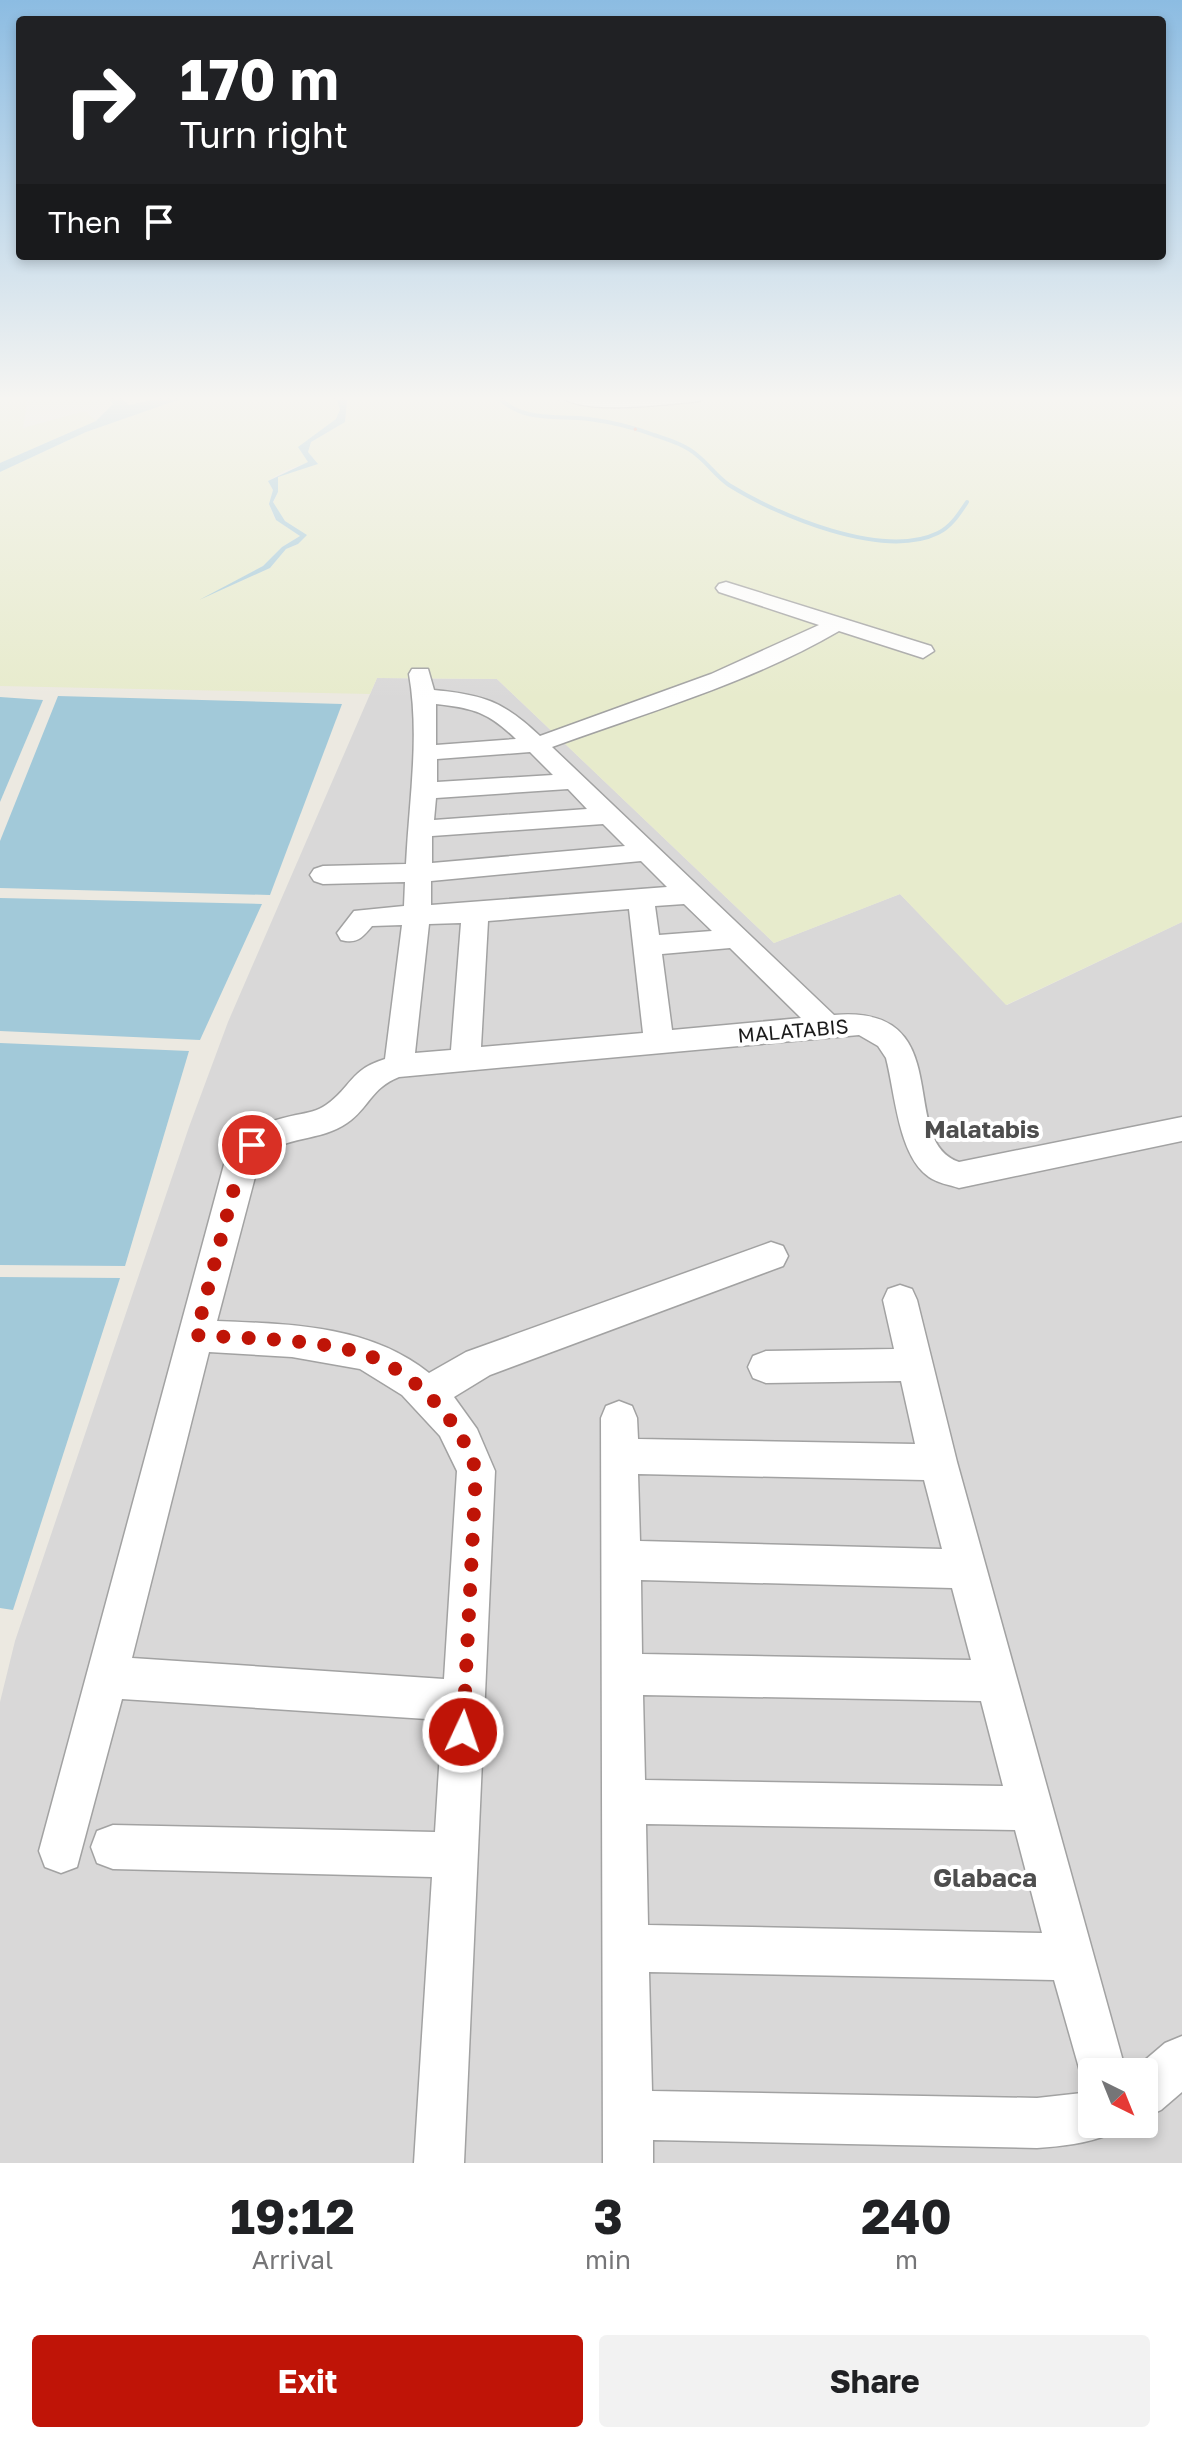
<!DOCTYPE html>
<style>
body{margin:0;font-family:"Golos Text",sans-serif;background:#f2f2f2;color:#202124;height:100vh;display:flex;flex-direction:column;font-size:30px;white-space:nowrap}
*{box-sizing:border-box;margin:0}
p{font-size:26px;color:#757577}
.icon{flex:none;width:44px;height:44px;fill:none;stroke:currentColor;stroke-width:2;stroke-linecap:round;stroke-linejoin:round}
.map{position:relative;height:2163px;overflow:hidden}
.drawer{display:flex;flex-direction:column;background:#fff;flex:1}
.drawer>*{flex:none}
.banner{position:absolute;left:16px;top:16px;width:1150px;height:244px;border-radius:8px;box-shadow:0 4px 12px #0003;background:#202124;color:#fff;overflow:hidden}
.needle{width:52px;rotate:137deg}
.fabs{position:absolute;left:1078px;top:2058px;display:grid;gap:16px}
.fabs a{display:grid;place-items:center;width:80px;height:80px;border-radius:8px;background:#fff;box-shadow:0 4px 12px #0003;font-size:40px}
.pin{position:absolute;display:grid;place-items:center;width:68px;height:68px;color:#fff;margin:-34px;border:4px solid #fff;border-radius:50%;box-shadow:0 2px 8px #0007}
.me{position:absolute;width:88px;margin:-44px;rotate:3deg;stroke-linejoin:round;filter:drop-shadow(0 0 6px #0008)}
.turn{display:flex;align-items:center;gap:28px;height:168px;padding:0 32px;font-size:36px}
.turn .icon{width:104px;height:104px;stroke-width:2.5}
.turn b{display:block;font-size:56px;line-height:68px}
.then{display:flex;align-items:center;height:76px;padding:0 32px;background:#0003;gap:16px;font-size:30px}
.eta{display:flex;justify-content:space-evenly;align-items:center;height:136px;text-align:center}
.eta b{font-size:48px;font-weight:700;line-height:56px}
.action{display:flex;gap:16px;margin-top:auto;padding:16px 32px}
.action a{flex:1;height:92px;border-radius:8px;background:#bf1407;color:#fff;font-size:32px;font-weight:700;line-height:92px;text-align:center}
.action a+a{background:#f2f2f2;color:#202124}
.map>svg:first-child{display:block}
.residential{fill:#d9d8d8;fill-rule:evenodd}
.farmland{fill:#e7ebcc}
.water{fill:#a2c9d9}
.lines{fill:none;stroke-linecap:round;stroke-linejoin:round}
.stream{stroke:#a2c9d9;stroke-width:4}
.minor-casing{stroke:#a2a2a2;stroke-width:3}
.path{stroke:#f4826a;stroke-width:3;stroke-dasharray:3 3;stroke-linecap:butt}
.minor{fill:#fff;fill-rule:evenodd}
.route{stroke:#bf1407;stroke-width:14;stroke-dasharray:0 25.2}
.labels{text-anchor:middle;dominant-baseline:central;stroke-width:8;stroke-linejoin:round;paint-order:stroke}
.street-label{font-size:20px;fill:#1b1b1b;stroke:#fff}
.quarter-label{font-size:24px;font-weight:bold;fill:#4e4e4e;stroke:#fff}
.near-neighbourhood-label{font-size:26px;font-weight:bold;fill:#4e4e4e;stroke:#fff}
</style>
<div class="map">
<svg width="1182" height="2163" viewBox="0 0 1182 2163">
<rect width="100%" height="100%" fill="#ece9e1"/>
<path class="residential" d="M377,678L497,679L774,943L900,894L1007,1005L1182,922V2163H0V1702L15,1641L189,1127L228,1022ZM1092,2072H1144V2124H1092Z"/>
<g class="farmland">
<path d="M0,396H28L23,428L85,411L96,421L0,463Z"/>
<path d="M189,396H319L337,400L340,410L336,419L299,447L309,462L284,471L268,481L273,490L269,504L275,519L300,536L282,547L263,566L216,592L270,568L286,549L298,544L306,535L285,521L273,503L278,492L277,477L318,464L308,452L311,442L345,422L347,401L340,396H527L616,410L669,405L717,396H1182V922L1006,1005L900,894L774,943L497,679L377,678L370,694L0,686V472L86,432Z"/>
</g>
<g class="water">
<path d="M105,396H119L129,405L169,396H189L86,432L0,472V463L96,421L113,404Z"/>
<path d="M319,396H340L347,400L345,422L311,442L308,452L318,464L278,477V492L273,502L285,521L307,535L298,544L286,549L270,568L199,600L263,566L282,547L300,536L276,520L269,504L273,490L268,481L308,462L298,447L336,419L340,410L337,400Z"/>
<path d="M58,696L342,704L270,895L0,888V841Z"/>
<path d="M0,697L43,700L0,802Z"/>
<path d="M0,898L262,904L200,1040L0,1031Z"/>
<path d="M0,1043L189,1051L125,1266L0,1265Z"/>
<path d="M0,1277L120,1278L13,1610L0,1608Z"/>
</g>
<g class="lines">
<path class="stream" d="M497,396C523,423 555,415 589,419C611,422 633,427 654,435C669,440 686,445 698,456C709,465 717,477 729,485C777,515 883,560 938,533C951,527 959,514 967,502"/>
<defs>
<g id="minor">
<path d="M560,396H708L699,401C669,404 582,416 560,396Z"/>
<path d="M726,582L931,646L934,651L923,658L839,631C750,683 648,712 552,747L834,1015C961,1004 895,1140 959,1162L1182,1117V1141L959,1188C950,1185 937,1183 929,1177C898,1156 895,1092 886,1058L878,1046L859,1035L399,1077C371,1088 369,1108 347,1123C320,1142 285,1135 260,1158L217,1321C290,1324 369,1325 429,1373L466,1352L771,1242L783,1246L788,1256L783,1266L490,1375L454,1397L477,1429L495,1471L464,2163H414L432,1877L113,1869L97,1863L91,1847L97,1831L113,1825L435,1832L442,1720L122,1699L77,1867L61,1873L45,1867L39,1851L225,1161C241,1130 264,1122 296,1115C307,1113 318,1111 326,1105C352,1087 349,1070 385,1059L402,925L372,926C362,938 357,944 341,940L337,933L354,911L404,906L405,882L323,884L314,881L310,875L314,869L323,866L406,864C409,801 420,737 409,674L412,669H428L434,690C484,695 503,701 540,736L711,674L819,625L719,592L716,588L719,584ZM436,704C473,708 488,712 516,739L436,745ZM530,752L553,775L437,782V759ZM568,789L587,809L434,820L436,798ZM603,824L625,846L432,863V836ZM641,861L667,887L431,905V881ZM684,904L712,931L659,935L655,906ZM629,909L643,1033L481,1047L488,921ZM461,923L451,1050L415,1053L429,924ZM730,948L801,1018L672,1030L662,954ZM209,1352L292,1357L360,1369L402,1395L440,1436L457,1471L444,1679L132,1658Z"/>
<path d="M900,1285L912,1289L917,1300L957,1462L1126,2072H1092V2124H1113L1110,2134C1085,2144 1063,2146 1037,2148L653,2140V2163H603L601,1418L606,1406L619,1401L632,1406L637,1418L638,1439L915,1444L901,1381L766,1383L753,1378L748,1367L753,1356L766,1351L894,1349L883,1300L888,1289ZM638,1474L924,1480L942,1549L640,1541ZM641,1580L952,1588L971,1660L642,1654ZM643,1695L981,1701L1003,1786L645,1780ZM646,1824L1015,1830L1042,1933L648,1925ZM649,1972L1054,1980L1085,2089L1091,2092L1037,2098L652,2091Z"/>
<path d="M1182,2036V2092L1161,2110L1144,2118V2072H1131L1165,2043Z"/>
</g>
</defs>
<use href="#minor" class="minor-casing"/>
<path class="path" d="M634,430L639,427"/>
<use href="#minor" class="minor"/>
</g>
<linearGradient id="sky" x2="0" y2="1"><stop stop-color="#8cbce2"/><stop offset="0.57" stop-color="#f6f5f2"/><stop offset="1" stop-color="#f6f5f2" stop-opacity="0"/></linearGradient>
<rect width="1182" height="699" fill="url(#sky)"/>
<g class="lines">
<path class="route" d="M252,1145L241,1161L196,1335C247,1339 339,1338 383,1362C401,1371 418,1385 432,1399C453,1421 467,1442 476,1471L463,1732"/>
</g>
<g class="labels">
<g class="street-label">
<text transform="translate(793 1030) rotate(-5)">MALATABIS</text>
</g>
<g class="quarter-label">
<text x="982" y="1128">Malatabis</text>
</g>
<g class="near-neighbourhood-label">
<text x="985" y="1877">Glabaca</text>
</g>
</g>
</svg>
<div class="fabs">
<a><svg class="needle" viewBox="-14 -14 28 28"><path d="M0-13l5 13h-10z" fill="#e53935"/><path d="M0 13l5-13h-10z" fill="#757577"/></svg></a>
</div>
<div class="pin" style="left:252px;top:1145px;background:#d93025"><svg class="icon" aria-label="arrive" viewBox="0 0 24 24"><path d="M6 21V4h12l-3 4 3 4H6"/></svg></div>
<svg class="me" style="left:463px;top:1732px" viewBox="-20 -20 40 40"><circle r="17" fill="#bf1407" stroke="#fff" stroke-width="3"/><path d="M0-11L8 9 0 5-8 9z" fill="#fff"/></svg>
<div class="banner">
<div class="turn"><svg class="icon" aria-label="right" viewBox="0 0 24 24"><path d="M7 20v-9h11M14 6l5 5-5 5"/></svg><div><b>170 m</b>Turn right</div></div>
<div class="then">Then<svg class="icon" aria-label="arrive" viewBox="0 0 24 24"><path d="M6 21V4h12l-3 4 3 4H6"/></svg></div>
</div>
</div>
<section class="drawer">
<div class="eta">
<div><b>19:12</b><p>Arrival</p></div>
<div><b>3</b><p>min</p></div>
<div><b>240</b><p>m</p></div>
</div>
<div class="action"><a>Exit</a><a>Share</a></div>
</section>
